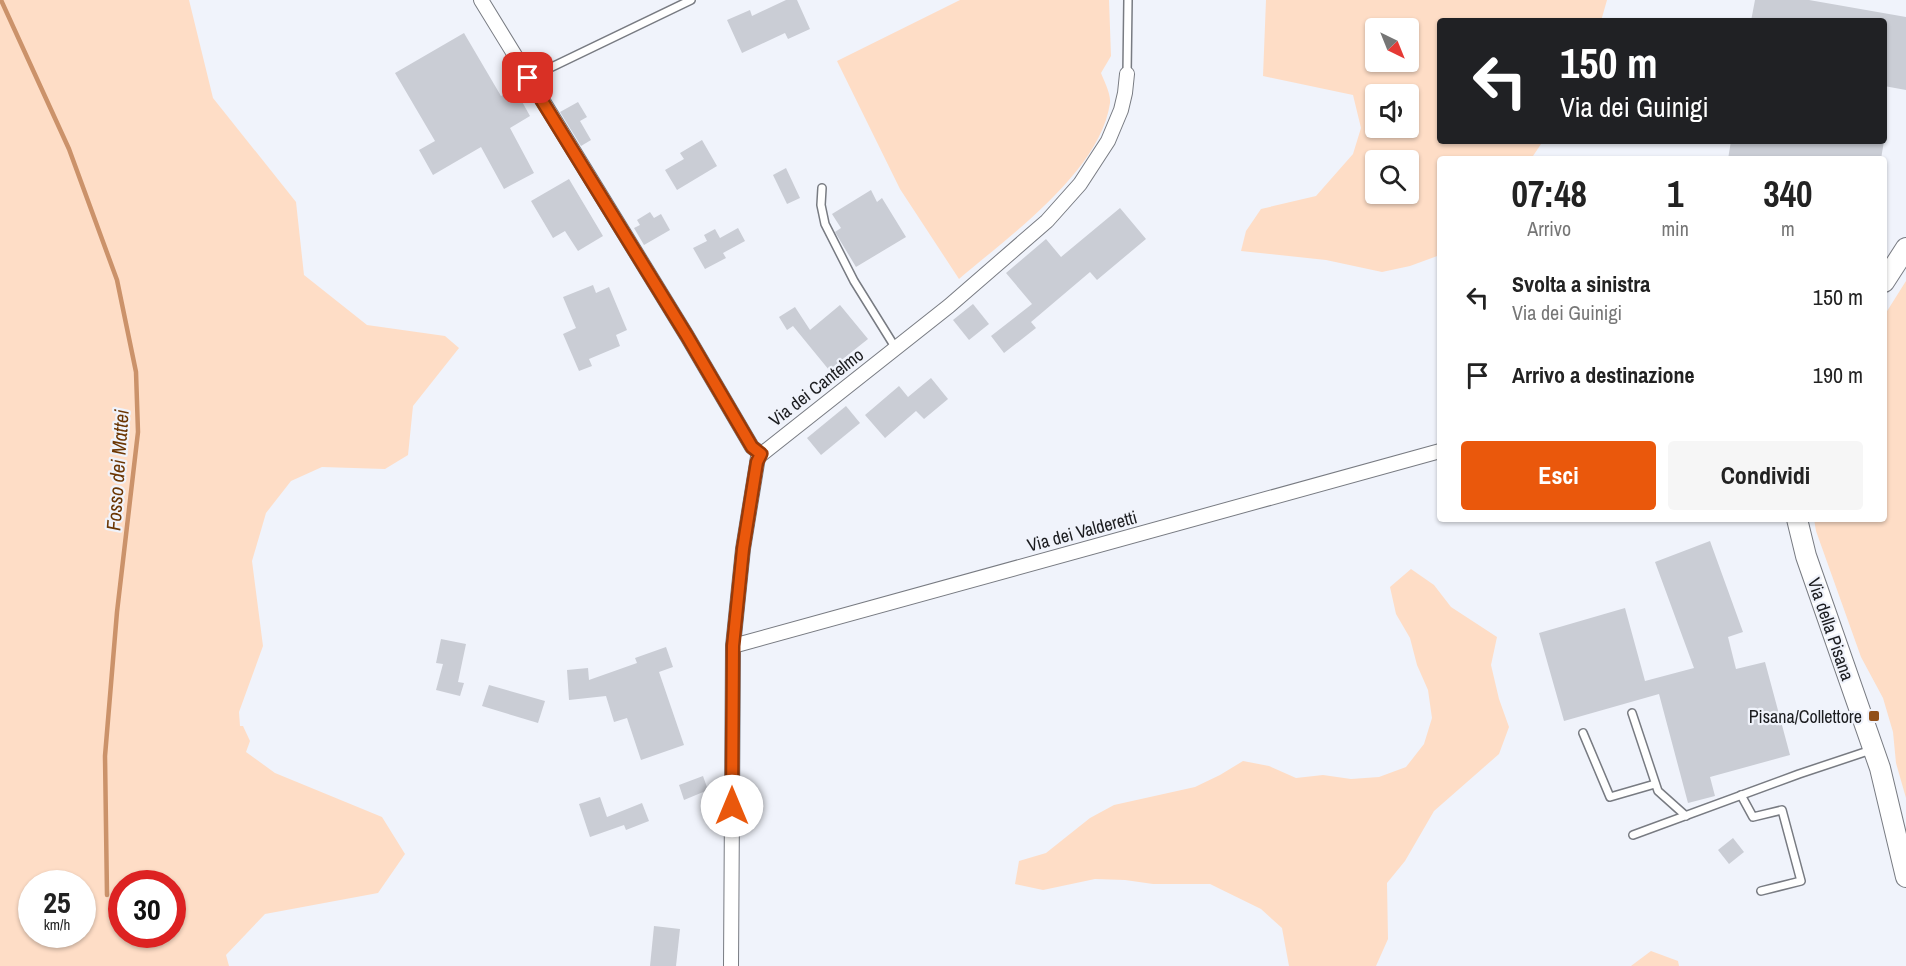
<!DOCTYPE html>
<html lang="it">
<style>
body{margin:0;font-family:"Archivo Narrow",sans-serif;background:#f6f6f6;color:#222;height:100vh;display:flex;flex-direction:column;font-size:22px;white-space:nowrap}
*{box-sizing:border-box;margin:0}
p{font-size:20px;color:#767676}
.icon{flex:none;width:33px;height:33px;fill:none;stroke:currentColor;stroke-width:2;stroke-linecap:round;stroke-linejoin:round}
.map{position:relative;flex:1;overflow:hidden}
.side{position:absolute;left:1437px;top:156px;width:450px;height:366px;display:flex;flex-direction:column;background:#fff;border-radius:6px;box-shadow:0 2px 4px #0004}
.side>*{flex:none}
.top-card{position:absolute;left:1437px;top:18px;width:450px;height:126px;border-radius:6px;box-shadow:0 2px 4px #0004;background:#202124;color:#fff;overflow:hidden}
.needle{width:39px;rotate:137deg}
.fabs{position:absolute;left:1365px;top:18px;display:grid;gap:12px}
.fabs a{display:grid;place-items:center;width:54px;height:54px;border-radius:6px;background:#fff;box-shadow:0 2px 4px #0004;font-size:30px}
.speed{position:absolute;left:18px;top:870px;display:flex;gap:12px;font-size:30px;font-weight:700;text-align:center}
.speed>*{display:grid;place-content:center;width:78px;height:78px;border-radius:50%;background:#fff;box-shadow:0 2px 4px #0004;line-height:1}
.speed small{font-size:15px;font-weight:400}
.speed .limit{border:9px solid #d22;background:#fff;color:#111}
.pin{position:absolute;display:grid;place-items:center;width:51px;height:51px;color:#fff;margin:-26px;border-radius:12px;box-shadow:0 3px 9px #0006}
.me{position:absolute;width:66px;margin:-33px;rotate:0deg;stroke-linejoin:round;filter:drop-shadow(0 0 4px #0008)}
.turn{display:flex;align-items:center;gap:21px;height:126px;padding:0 24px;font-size:27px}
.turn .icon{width:78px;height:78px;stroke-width:2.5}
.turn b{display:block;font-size:42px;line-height:51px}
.eta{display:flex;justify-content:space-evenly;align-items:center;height:102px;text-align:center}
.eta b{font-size:36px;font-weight:700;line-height:42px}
.primary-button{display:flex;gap:12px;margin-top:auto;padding:12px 24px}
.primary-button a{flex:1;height:69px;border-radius:6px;background:#ea580c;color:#fff;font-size:24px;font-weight:700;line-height:69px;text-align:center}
.primary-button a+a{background:#f6f6f6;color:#222}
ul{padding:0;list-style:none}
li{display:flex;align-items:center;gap:18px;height:78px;padding:0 24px}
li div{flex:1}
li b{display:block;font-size:22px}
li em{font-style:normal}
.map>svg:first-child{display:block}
.green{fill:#feddc6;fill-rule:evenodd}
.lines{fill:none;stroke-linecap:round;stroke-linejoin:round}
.stream{stroke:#cb926a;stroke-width:4.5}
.building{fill:#cacdd5}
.service-casing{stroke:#787b82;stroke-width:10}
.minor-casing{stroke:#787b82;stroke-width:16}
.secondary-casing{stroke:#787b82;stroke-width:22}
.service{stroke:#fff;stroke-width:7}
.minor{stroke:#fff;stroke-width:14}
.secondary{stroke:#fff;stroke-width:20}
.route-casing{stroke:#983908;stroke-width:15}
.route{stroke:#ea580c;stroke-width:10}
.poi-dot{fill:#91501a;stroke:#f0f3fb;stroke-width:2}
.labels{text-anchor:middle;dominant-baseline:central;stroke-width:4.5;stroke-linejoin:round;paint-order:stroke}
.street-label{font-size:18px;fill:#1b1c1f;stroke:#f0f3fb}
.poi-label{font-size:18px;fill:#1b1c1f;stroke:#f0f3fb;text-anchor:end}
.water-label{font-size:20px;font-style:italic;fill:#6b3603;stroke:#f0f3fb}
</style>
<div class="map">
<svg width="1906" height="966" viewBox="0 0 1906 966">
<rect width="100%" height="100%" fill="#f0f3fb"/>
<g class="green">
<path d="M0,0H189L213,98L296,202L304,275L367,325L445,336L459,348L413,406L408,455L385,469L322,467L291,481L266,513L252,561L263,646L239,712L240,726H243L250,741L246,752L275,773L382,817L405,854L378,893L265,914L226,955L229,966H0ZM32,884H82V934H32ZM122,884H172V934H122Z"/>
<path d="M960,0H1109L1111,56L1101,73C1104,81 1111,94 1110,103C1100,172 1009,236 959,279L900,189L837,61Z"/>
<path d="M1266,0H1607L1601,21H1440V141H1543L1531,159H1440V255L1410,266L1382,272L1326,260L1241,251L1246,231L1261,209L1316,196L1353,154L1361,128L1353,95L1263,76ZM1376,28H1408V62H1376ZM1376,94H1408V128H1376ZM1376,160H1408V194H1376Z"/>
<path d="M1906,281V798L1896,763L1893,732L1883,698L1861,657L1816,531L1814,519H1884V316Z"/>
<path d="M1411,569L1434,585L1451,607L1497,637L1491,665L1499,699L1509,727L1499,754L1434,811L1405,861L1387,883L1388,939L1376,966H1289L1282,928L1261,909L1210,884H1153L1125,880L1095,879L1043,890L1015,884L1019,861L1046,853L1090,818L1114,805L1195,787L1220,775L1243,761L1269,766L1296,778L1323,775L1351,779L1379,777L1406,767L1424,744L1432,718L1428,690L1417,665L1410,638L1396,614L1390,587Z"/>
<path d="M1651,951L1678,961L1679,966H1631Z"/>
</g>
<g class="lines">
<path class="stream" d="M1,0L69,149L117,280L136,372L138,432L117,612L105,756L107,895"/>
</g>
<g class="building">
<path d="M786,0H797L810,29L788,39L785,33L742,53L727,20L750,10L752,16Z"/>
<path d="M1755,0H1809L1906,17V90L1884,86V21H1751Z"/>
<path d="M464,33L501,96L515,89L530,116L510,128L534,173L504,189L481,147L433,175L419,150L435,141L395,73Z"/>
<path d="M578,102L587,117L580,121L591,140L581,146L560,112Z"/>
<path d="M702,140L717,166L677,190L665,170L684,159L680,153Z"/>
<path d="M1731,141H1884L1881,159H1728Z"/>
<path d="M786,168L800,198L787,204L773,175Z"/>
<path d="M569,179L603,236L578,251L565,231L553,238L531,201Z"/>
<path d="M871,190L877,202L882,198L906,237L856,267L835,232L841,228L832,214Z"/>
<path d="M1120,208L1146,239L1097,280L1090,272L1031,322L1036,328L1004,353L991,336L1032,304L1006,273L1046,239L1061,257Z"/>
<path d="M650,212L654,218L661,214L670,230L644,245L634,228L640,225L637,220Z"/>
<path d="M738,228L745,241L723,253L726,258L705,269L693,248L707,241L704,235L715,229L720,238Z"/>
<path d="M593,285L596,293L609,287L627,330L616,335L620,346L589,359L592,366L579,371L563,334L576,328L563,297Z"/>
<path d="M973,304L989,324L969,340L953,320Z"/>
<path d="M840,305L868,339L829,370L793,326L787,330L779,317L795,307L810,330Z"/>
<path d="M931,378L948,399L924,419L916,411L885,438L865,415L899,386L908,397Z"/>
<path d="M846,406L860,423L821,455L807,438Z"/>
<path d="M1710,541L1743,632L1728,637L1736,669L1765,662L1790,755L1710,777L1715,796L1688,803L1659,694L1564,721L1539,633L1625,608L1645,681L1694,668L1655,562Z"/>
<path d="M441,639L466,644L458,682L464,683L460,696L436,690L443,664L436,663Z"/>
<path d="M666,647L673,667L659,672L684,745L641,760L627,718L614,722L606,696L569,700L567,670L588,668L589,680L637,663L635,658Z"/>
<path d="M489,685L545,701L538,723L482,706Z"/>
<path d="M703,776L708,790L684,800L679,785Z"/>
<path d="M600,797L607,817L642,803L649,821L626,830L624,825L590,837L579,804Z"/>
<path d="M1733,838L1744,852L1729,864L1718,850Z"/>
<path d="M654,926L680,929L676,966H650Z"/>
</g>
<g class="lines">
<defs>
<g id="service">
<path d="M1127,74L1128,0"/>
<path d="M529,78L691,0"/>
<path d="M822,188L821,205L825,224L854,281L895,347"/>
<path d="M1632,713L1658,791L1686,816"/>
<path d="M1583,733L1610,797L1655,784"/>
<path d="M1741,795L1753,817L1782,810L1801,881L1761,891"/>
<path d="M1633,835L1799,774L1871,750"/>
</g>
<g id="minor">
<path d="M481,0L687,336L752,447L761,454"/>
<path d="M733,646L1440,451"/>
<path d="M731,966L733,646L743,549L758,457L949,306L1047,221L1080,184L1108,141L1121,110L1125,93L1127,74"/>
</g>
<g id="secondary">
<path d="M1884,282L1906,248"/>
<path d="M1797,519L1806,556L1880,768L1906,877"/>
</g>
</defs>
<use href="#service" class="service-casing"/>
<use href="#minor" class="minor-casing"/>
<use href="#secondary" class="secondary-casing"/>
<use href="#service" class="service"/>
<use href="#minor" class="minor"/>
<use href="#secondary" class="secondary"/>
</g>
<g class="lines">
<defs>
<path id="route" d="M528,78L687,336L752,447L761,454L757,462L743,549L733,646L732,806"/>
</defs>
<use href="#route" class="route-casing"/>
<use href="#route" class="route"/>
</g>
<rect class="poi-dot" x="1868" y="710" width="12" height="12" rx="3"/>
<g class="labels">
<g class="street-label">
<text transform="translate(816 387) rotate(-38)">Via dei Cantelmo</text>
<text transform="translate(1082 531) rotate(-15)">Via dei Valderetti</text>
<text transform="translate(1831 629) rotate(71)">Via della Pisana</text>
</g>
<g class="poi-label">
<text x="1862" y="716">Pisana/Collettore</text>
</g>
<g class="water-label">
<text transform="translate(117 470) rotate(-86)">Fosso dei Mattei</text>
</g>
</g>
</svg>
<div class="fabs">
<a><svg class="needle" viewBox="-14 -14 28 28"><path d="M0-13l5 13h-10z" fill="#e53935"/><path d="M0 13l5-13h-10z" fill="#767676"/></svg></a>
<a><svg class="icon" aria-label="sound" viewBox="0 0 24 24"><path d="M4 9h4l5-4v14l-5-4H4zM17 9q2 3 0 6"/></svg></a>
<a><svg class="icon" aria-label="search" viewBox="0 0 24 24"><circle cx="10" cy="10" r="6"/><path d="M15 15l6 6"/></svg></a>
</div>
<div class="speed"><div>25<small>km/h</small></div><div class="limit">30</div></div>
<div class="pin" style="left:528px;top:78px;background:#d93025"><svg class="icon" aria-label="arrive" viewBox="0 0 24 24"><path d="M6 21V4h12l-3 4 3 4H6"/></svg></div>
<svg class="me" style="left:732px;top:806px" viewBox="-20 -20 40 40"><circle r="19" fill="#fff"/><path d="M0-13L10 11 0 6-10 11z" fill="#ea580c"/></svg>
<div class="top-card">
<div class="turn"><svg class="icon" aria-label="left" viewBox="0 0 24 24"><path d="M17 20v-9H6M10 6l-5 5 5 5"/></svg><div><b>150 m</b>Via dei Guinigi</div></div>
</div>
<section class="side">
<div class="eta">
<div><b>07:48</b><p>Arrivo</p></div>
<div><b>1</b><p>min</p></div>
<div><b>340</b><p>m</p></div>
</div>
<ul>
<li><svg class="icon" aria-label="left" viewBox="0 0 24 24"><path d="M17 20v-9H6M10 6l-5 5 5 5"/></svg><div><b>Svolta a sinistra</b><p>Via dei Guinigi</p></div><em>150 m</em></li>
<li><svg class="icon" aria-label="arrive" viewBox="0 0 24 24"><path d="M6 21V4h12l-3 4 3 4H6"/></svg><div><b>Arrivo a destinazione</b></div><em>190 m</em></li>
</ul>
<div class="primary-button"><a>Esci</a><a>Condividi</a></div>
</section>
</div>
